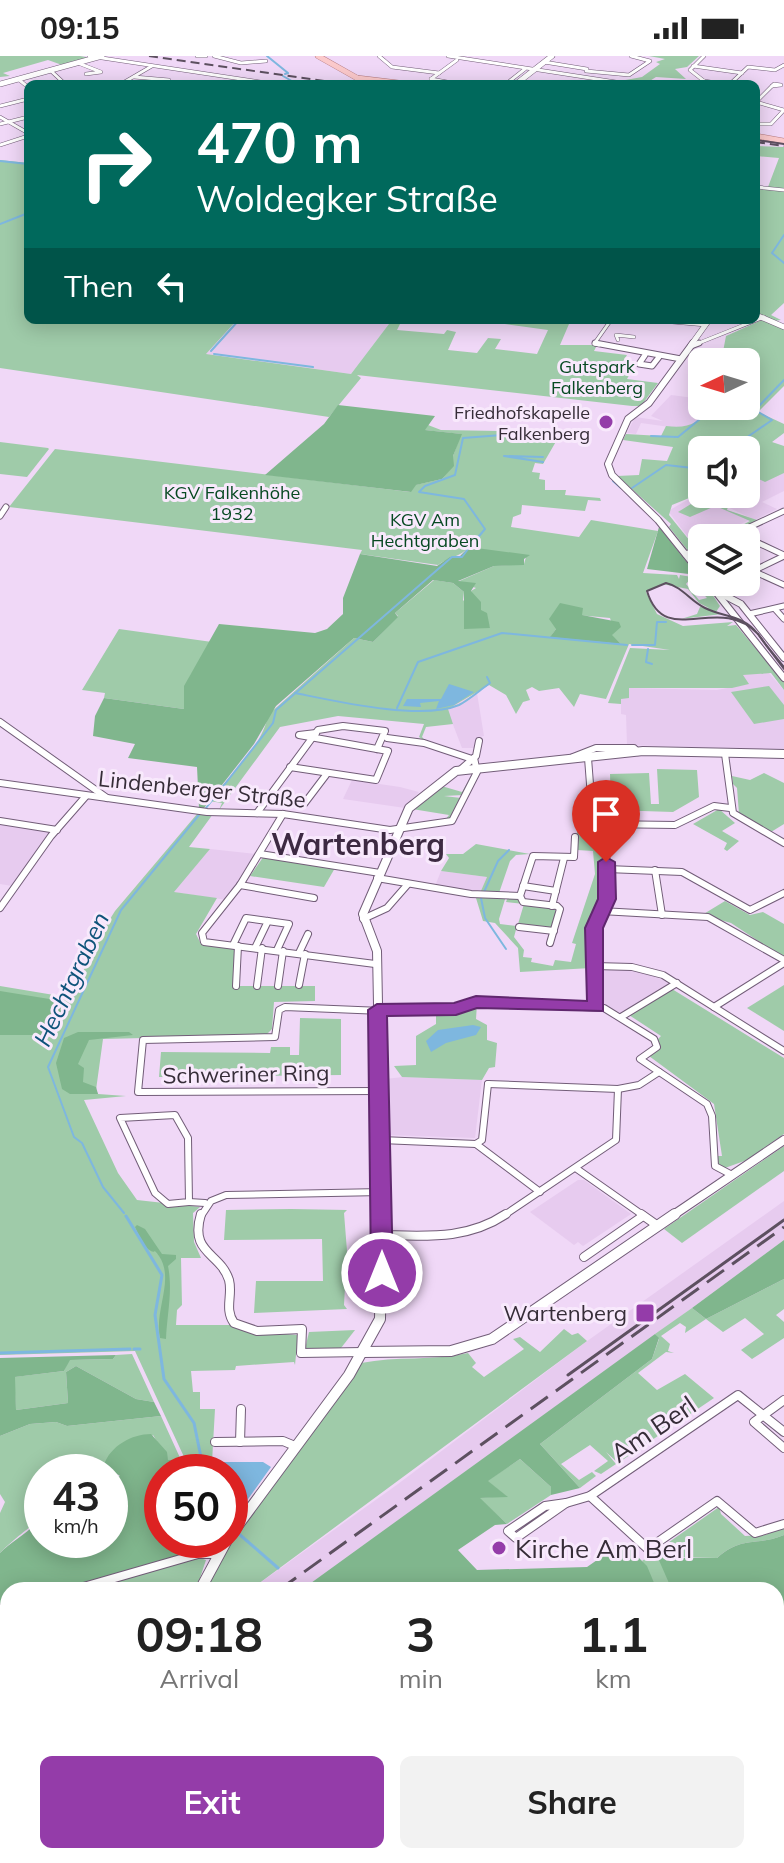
<!DOCTYPE html>
<meta charset="utf-8">
<style>
body{margin:0;font-family:Mulish,sans-serif;background:#f2f2f2;color:#222;height:100vh;display:flex;flex-direction:column;font-size:30px;white-space:nowrap}
*{box-sizing:border-box;margin:0}
p{font-size:26px;color:#767676}
.icon{flex:none;width:44px;height:44px;fill:none;stroke:currentColor;stroke-width:2;stroke-linecap:round;stroke-linejoin:round}
.map{position:relative;flex:1;overflow:hidden}
.sheet{position:absolute;left:0px;top:1526px;width:784px;height:282px;display:flex;flex-direction:column;background:#fff;border-radius:24px 24px 0 0;box-shadow:0 4px 20px #0003}
.sheet>*{flex:none}
.top-card{position:absolute;left:24px;top:24px;width:736px;height:244px;border-radius:12px;box-shadow:0 4px 20px #0003;background:#00695c;color:#fff;overflow:hidden}
.needle{width:52px;rotate:266deg}
.controls{position:absolute;left:688px;top:292px;display:grid;gap:16px}
.controls a{display:grid;place-items:center;width:72px;height:72px;border-radius:12px;background:#fff;box-shadow:0 4px 20px #0003;font-size:40px}
.speed{position:absolute;left:24px;top:1398px;display:flex;gap:16px;font-size:40px;font-weight:700;text-align:center}
.speed>*{display:grid;place-content:center;width:104px;height:104px;border-radius:50%;background:#fff;box-shadow:0 4px 20px #0003;line-height:1}
.speed small{font-size:20px;font-weight:400}
.speed .limit{border:12px solid #d22;background:#fff;color:#111}
.pin{position:absolute;display:grid;place-items:center;width:68px;height:68px;color:#fff;margin:-82px -34px;border-radius:50% 50% 50% 0;rotate:-45deg;box-shadow:0 0 8px #0007}
.pin .icon{rotate:45deg}
.me{position:absolute;width:88px;margin:-44px;rotate:0deg;stroke-linejoin:round;filter:drop-shadow(0 0 6px #0008)}
.turn{display:flex;align-items:center;gap:28px;height:168px;padding:0 40px;font-size:36px}
.turn .icon{width:104px;height:104px;stroke-width:2.5}
.turn b{display:block;font-size:56px;line-height:68px}
.then{display:flex;align-items:center;height:76px;padding:0 40px;background:#0003;gap:16px;font-size:30px}
.eta{display:flex;justify-content:space-evenly;align-items:center;height:136px;text-align:center}
.eta b{font-size:48px;font-weight:700;line-height:56px}
.button{display:flex;gap:16px;margin-top:auto;padding:16px 40px}
.button a{flex:1;height:92px;border-radius:12px;background:#943ca9;color:#fff;font-size:32px;font-weight:700;line-height:92px;text-align:center}
.button a+a{background:#f2f2f2;color:#222}
.status{display:flex;justify-content:space-between;align-items:center;height:56px;padding:0 40px;background:#fff;direction:ltr}
.status svg{height:22px;fill:currentColor}
.map>svg:first-child{display:block}
.built{fill:#e7cbef}
.green{fill:#9fcba9;fill-rule:evenodd}
.forest{fill:#80b68d}
.water{fill:#7eb7df}
.lines{fill:none;stroke-linecap:round;stroke-linejoin:round}
.stream-far1{stroke:#7eb7df;stroke-width:2}
.stream{stroke:#7eb7df;stroke-width:3}
.street-far3-casing{stroke:#725d78;stroke-width:4}
.street-far2-casing{stroke:#725d78;stroke-width:7}
.street-far1-casing{stroke:#725d78;stroke-width:8}
.street-casing{stroke:#725d78;stroke-width:10}
.secondary-far3-casing{stroke:#725d78;stroke-width:6}
.secondary-far2-casing{stroke:#725d78;stroke-width:8}
.secondary-far1-casing{stroke:#725d78;stroke-width:10}
.secondary-casing{stroke:#725d78;stroke-width:12}
.primary-casing{stroke:#b47b81;stroke-width:6}
.street-far3{stroke:#fff;stroke-width:3}
.street-far2{stroke:#fff;stroke-width:5}
.street-far1{stroke:#fff;stroke-width:6}
.street{stroke:#fff;stroke-width:8}
.secondary-far3{stroke:#fff;stroke-width:5}
.secondary-far2{stroke:#fff;stroke-width:6}
.secondary-far1{stroke:#fff;stroke-width:8}
.secondary{stroke:#fff;stroke-width:10}
.primary{stroke:#fbc9cb;stroke-width:5}
.tram-far1{stroke:#5d5060;stroke-width:2}
.tram{stroke:#5d5060;stroke-width:3}
.rail-far1{stroke:#5d5060;stroke-width:2;stroke-dasharray:9 5;stroke-linecap:butt}
.rail{stroke:#5d5060;stroke-width:3;stroke-dasharray:21 10;stroke-linecap:butt}
.route{fill:#943ca9;stroke:#60276e;stroke-width:2}
.poi-dot{fill:#943ca9;stroke:#f8e9fc;stroke-width:3}
.labels{text-anchor:middle;dominant-baseline:central;stroke-width:6;stroke-linejoin:round;paint-order:stroke}
.far-park-label{font-size:18px;fill:#074922;stroke:#f8e9fc}
.far-poi-label{font-size:18px;fill:#362d38;stroke:#f8e9fc;text-anchor:end}
.street-label{font-size:22px;fill:#362d38;stroke:#f8e9fc}
.poi-label{font-size:22px;fill:#362d38;stroke:#f8e9fc;text-anchor:end}
.water-label{font-size:24px;font-style:italic;fill:#0e537a;stroke:#f8e9fc}
.near-street-label{font-size:26px;fill:#362d38;stroke:#f8e9fc}
.near-poi-label{font-size:26px;fill:#362d38;stroke:#f8e9fc;text-anchor:start}
.district-label{font-size:30px;font-weight:bold;fill:#3d2a42;stroke:#f8e9fc}
</style>
<div class="status"><b>09:15</b><svg viewBox="0 0 49 12"><path d="M0 12V9h3v3zM5 12V6h3v6zM10 12V3h3v9zM15 12V0h3v12zM26 1h20v11H26zM47 4h2v5h-2z"/></svg></div>
<div class="map">
<svg width="784" height="1807" viewBox="0 0 784 1807">
<rect width="100%" height="100%" fill="#f0d8f7"/>
<g class="built">
<path d="M237,264H392L351,318L206,298Z"/>
<path d="M671,339L702,343V350H714L697,368L684,373L641,367L636,378L627,377L635,361L663,365L651,360Z"/>
<path d="M784,412V435L762,446L777,453L755,464L700,438H746V417Z"/>
<path d="M696,439L749,464L712,482H702V487L695,490L668,455Z"/>
<path d="M768,616L784,634V694L627,689L626,659L621,658V643L629,632L717,634L748,628L742,619Z"/>
<path d="M477,637L484,680L475,682L476,692H462L447,653Z"/>
<path d="M352,724L400,731L419,736L405,752L343,743Z"/>
<path d="M0,766L55,774L12,830L0,828Z"/>
<path d="M210,793L257,798L227,844L173,836Z"/>
<path d="M441,815L487,821L480,837L435,830Z"/>
<path d="M600,913L634,914L672,927L622,958L600,948Z"/>
<path d="M403,1021L482,1024L475,1082L387,1079L385,1023Z"/>
<path d="M578,1124H584L631,1158L583,1190L578,1186L574,1189L530,1156Z"/>
<path d="M784,1145V1184L692,1252L304,1532L250,1534L398,1428L583,1288Z"/>
</g>
<g class="green">
<path d="M0,0H80L91,2L62,9L48,4L3,17L10,20L0,21Z"/>
<path d="M649,0H699L687,11L675,13L686,23L656,21L645,28L620,25L642,21L660,8L656,6L665,3Z"/>
<path d="M756,90L784,91V133L768,131L779,102L756,100Z"/>
<path d="M0,104L28,107V264H237L206,298L351,318L392,264H402L397,274L444,278L447,274L456,276L448,294L477,297L488,282L501,283L495,293L537,298L548,274L498,267L501,264L569,268L560,289H597L594,295L627,299L619,312L632,314L627,323L658,327L641,350H632L357,319L361,322L329,361L0,312Z"/>
<path d="M756,133L784,135V247L771,259L781,264L774,265L756,257Z"/>
<path d="M764,263L784,272V330L758,356L784,368V377L772,386L784,390V417L765,426L746,417V394H702L701,438L728,451L727,454L760,465L735,473L750,465L702,444L713,451L690,461L678,456L699,443L694,440L672,449L669,459L694,490H702L689,496L669,471L671,468L617,420L639,419L642,403L667,405L673,391L623,384L626,378L661,380L666,370C689,373 698,367 714,350H746V306H721L726,280Z"/>
<path d="M428,369L441,374L500,375L558,382L543,408L535,407L532,416L540,417L539,423L545,424V434H566L565,439L600,442L601,445L588,444L585,455L522,449L521,458L513,461L511,471L579,481L591,464L658,475L643,517L677,519L679,523L680,519L692,521L686,528L699,544L707,542L692,526L697,521L702,523L720,550L716,556L722,558L681,563L697,558L700,551L709,552L699,547L688,533L662,528L646,536L657,558L683,570L733,566L727,570L736,569L784,626V634L771,617L743,619L749,628L732,632H629V642L621,643V648L608,647L630,592L670,594L629,588L606,643L580,638L574,651L559,632L539,635L532,631L526,634L530,644L523,646L516,658L506,639L489,629L448,653L453,668L426,671L422,681L428,687L419,681L424,668L338,660L280,671L219,754L222,747L209,745C228,721 263,690 268,659L354,582L373,586L398,560L395,557L434,524L453,527L464,536L463,544L490,572L473,540L471,535L476,532L457,526L494,510L524,508L526,501L469,491C460,501 449,501 438,509L360,498L362,494L9,451L55,393L410,436L415,429L442,423L453,410V400L461,378L424,374ZM556,557L610,562L614,575L611,579L621,588L551,580L556,573Z"/>
<path d="M0,386L48,392L49,393L27,421L0,418Z"/>
<path d="M119,573L212,586L190,620L184,653L104,642L105,637L82,634Z"/>
<path d="M769,630L784,649V663L754,668L731,636Z"/>
<path d="M657,713L697,714L699,741L673,756L611,754L610,718L649,717L651,748H659Z"/>
<path d="M474,715L463,739L444,740L461,742L450,763L445,764L449,759L412,753L438,729L462,736Z"/>
<path d="M764,717L784,727V768L771,776L739,758L737,732L733,728L732,720L750,724Z"/>
<path d="M719,753L735,767L722,775L739,785L727,795L724,793L727,787L693,768Z"/>
<path d="M197,758H213L189,791L210,793L174,836L217,842L196,878L201,888L237,893L235,930H315V945L274,946L272,973L266,979L103,983L96,1034L98,1038L126,1040L84,1044L118,1117L137,1144L200,1151L193,1157L194,1186L201,1202H181L182,1249L177,1254L176,1269H232L248,1275L298,1279L295,1309L294,1306L236,1310L235,1314L191,1315L193,1336H200V1353H215L212,1406H221L220,1416H191L135,1295L0,1299V930L72,942L95,887L115,855Z"/>
<path d="M577,771L599,772L604,819H601L604,842L588,874L591,912L520,916L518,892L495,867L483,865L476,842L506,840L499,863L500,868L517,870L514,881L524,894L523,901L532,902L531,906L553,910L555,904L571,906L576,888L572,887L595,818L593,795L577,794Z"/>
<path d="M476,788L530,798L516,799L510,805L499,837H480L487,821L441,815L449,802L446,798H463Z"/>
<path d="M264,800L335,812L324,831L250,820Z"/>
<path d="M508,841L556,853L552,873L518,868L524,848L506,846Z"/>
<path d="M725,845L750,859L763,856L784,868V902L731,867L702,859Z"/>
<path d="M784,929V975L747,952Z"/>
<path d="M672,933L784,1002V1078L747,1104L725,1112L718,1108V1100H722L714,1048L649,1000L660,991L657,984L661,980L629,959Z"/>
<path d="M477,948L476,963L487,969V984L497,987L495,1011L489,1012L482,1024L402,1021L394,1010L416,1009V980L436,968V955H458Z"/>
<path d="M300,962L341,963V1019L159,1021L161,996L270,997L271,991H290V999H299Z"/>
<path d="M784,1090V1115L682,1187L664,1173Z"/>
<path d="M291,1153L347,1154L344,1157L347,1195L344,1249L347,1253L254,1257L256,1225H323L322,1183L224,1184L226,1154Z"/>
<path d="M784,1223V1253L776,1259L784,1266V1282L752,1303L741,1294L764,1278L745,1262L723,1276L706,1263L685,1277L686,1271L680,1267L661,1280L670,1288L668,1295L674,1297L666,1296L638,1317L657,1334L685,1318L714,1342L618,1407L606,1396L616,1408L601,1418L594,1415L608,1405L590,1389L561,1408L579,1424L592,1416L596,1420L580,1432L540,1388L652,1303L659,1283L655,1278L692,1252L706,1263Z"/>
<path d="M564,1273L572,1279L578,1277L587,1285L250,1534H205L223,1494L361,1307C396,1300 433,1305 468,1297L476,1307L472,1311L484,1321L524,1293L513,1283L520,1281L540,1296Z"/>
<path d="M355,1274L341,1292L305,1293L309,1276Z"/>
<path d="M132,1298L154,1346L136,1343L76,1310L66,1316L68,1347L16,1354L14,1321L64,1315L69,1304L113,1303L116,1299Z"/>
<path d="M161,1360L181,1404H168L153,1379L117,1415L118,1424H110V1416H42C42,1478 40,1457 0,1497V1457L5,1446L0,1438V1380L30,1368L56,1366L67,1370Z"/>
<path d="M520,1403L551,1431V1439L507,1468L479,1442L506,1440L487,1425Z"/>
<path d="M719,1451L721,1458L745,1480L765,1479L784,1471V1479C755,1491 743,1479 717,1502L663,1501L672,1534H657L642,1505Z"/>
<path d="M200,1502L206,1504L196,1534H84Z"/>
<path d="M8,1557V1706L0,1711V1559Z"/>
<path d="M8,1740V1800H776V1785L784,1792V1807H0V1746Z"/>
</g>
<g class="forest">
<path d="M338,349L435,360L425,374L462,378L453,400L454,410L442,423L416,429L411,436L265,419L324,368Z"/>
<path d="M659,471L697,519L647,513Z"/>
<path d="M469,491L530,499L524,503V509L494,510L458,525L476,527L471,535L481,546V554L487,557L490,572L464,573V536L453,527L433,524L395,557L398,561L373,586L354,582L276,650L254,688L204,752H199L197,711L128,702L135,688L93,680L95,660L104,642L184,653V630L219,568L315,577L327,573L343,558V542L360,498L437,510L450,501L460,500Z"/>
<path d="M560,547L583,552L582,559L619,566L621,571L612,579L621,588L550,581L556,573L549,563Z"/>
<path d="M0,935L68,946L47,979H0Z"/>
<path d="M129,976L133,979L89,984L78,1008L84,1012L83,1026L96,1031L98,1038H70L62,1033L56,1007L64,982L78,976Z"/>
<path d="M137,1169L145,1173L162,1198L176,1199V1203L168,1210C173,1235 167,1258 166,1283L160,1282C154,1254 175,1224 159,1200C152,1190 157,1200 148,1193C143,1189 138,1177 135,1171Z"/>
<path d="M784,1184V1223L706,1263L692,1252Z"/>
<path d="M655,1278L659,1282L652,1303L540,1388L580,1432L551,1439V1431L520,1403L488,1425L508,1441L480,1442L507,1468L495,1469L458,1494L477,1514L587,1511L623,1486L647,1510L657,1534L304,1532Z"/>
<path d="M116,1299L113,1303L70,1304L64,1315L15,1321L16,1354L68,1347L66,1316L76,1310L136,1343L154,1346L161,1360L67,1370L56,1366L30,1368L0,1380V1302Z"/>
<path d="M151,1378L167,1396L168,1404H181L187,1416H162V1484H212L210,1491L64,1534H8V1549L0,1550V1497C13,1484 34,1474 42,1459V1484H110V1424L120,1420L104,1409C110,1390 132,1378 151,1378Z"/>
<path d="M784,1479V1627L776,1622V1534H672L658,1502H717C743,1479 755,1491 784,1479Z"/>
<path d="M8,1740V1800H203V1807H0V1746Z"/>
</g>
<g class="water">
<path d="M449,628L474,636L454,649L436,653L439,645L420,647L421,651L403,650L407,643H441Z"/>
<path d="M473,969L481,971L476,979L446,987L431,996L426,985L438,974Z"/>
<path d="M221,1406H263L271,1411L243,1450L230,1446V1416H220Z"/>
</g>
<g class="lines">
<g class="stream-far1">
<path d="M267,0L288,17L285,18"/>
<path d="M283,20L297,28"/>
<path d="M0,105L28,108"/>
<path d="M0,168L28,157"/>
<path d="M784,179L772,197L784,207"/>
<path d="M211,295L239,264"/>
<path d="M214,298L313,311"/>
<path d="M746,319L756,311"/>
<path d="M651,380L678,381L716,350"/>
<path d="M746,382L772,364L755,354L784,324"/>
<path d="M731,394L739,387"/>
<path d="M543,401L504,400L543,406"/>
<path d="M613,425L621,432"/>
<path d="M632,432L666,409L702,413"/>
<path d="M475,485L485,473L464,443L419,436L425,430L455,419L463,382L502,379"/>
<path d="M632,589H655L657,566H666"/>
<path d="M648,593L646,606L652,608"/>
<path d="M295,637C335,645 421,665 459,649C469,644 480,634 490,627L487,621"/>
<path d="M397,652L418,606L502,577L627,589"/>
<path d="M206,752L273,667L276,654L452,501H462L468,493"/>
<path d="M484,836L498,805L509,794"/>
<path d="M481,842L485,862L506,893"/>
<path d="M124,1157L103,1131L82,1087L74,1081L48,1011L121,854L199,759"/>
</g>
<g class="stream">
<path d="M126,1160L162,1219L155,1259L164,1323L194,1367L204,1416"/>
<path d="M134,1293H140"/>
<path d="M0,1297L130,1293"/>
<path d="M239,1478L278,1512"/>
<path d="M667,1800L669,1807"/>
</g>
<defs>
<g id="street-far3">
<path d="M89,0L274,28"/>
<path d="M197,0H206"/>
<path d="M214,0L241,7L266,5"/>
<path d="M379,0L392,11L439,17"/>
<path d="M448,0L629,28"/>
<path d="M544,6L587,13"/>
<path d="M78,7L101,16L86,18"/>
<path d="M693,10L742,17"/>
<path d="M50,14L65,28"/>
<path d="M586,15L629,19L650,5L631,0"/>
<path d="M134,21L169,24H160"/>
<path d="M18,23L28,31"/>
<path d="M431,23L457,4"/>
<path d="M431,23L458,28"/>
<path d="M704,25L724,28"/>
<path d="M99,27L124,26"/>
<path d="M121,28L152,10"/>
<path d="M506,28L525,13"/>
<path d="M701,28L704,25L690,14L704,0"/>
<path d="M730,28L748,11L775,14L784,9"/>
<path d="M774,28L781,29L772,30Z"/>
<path d="M756,46L784,54L771,68H756"/>
<path d="M756,46L772,30"/>
<path d="M0,50L28,43"/>
<path d="M0,61L28,77"/>
<path d="M0,68L28,61"/>
<path d="M0,89L28,80"/>
<path d="M756,131L784,134"/>
<path d="M650,264L706,269"/>
<path d="M618,284L616,279L634,281"/>
<path d="M599,289L594,288L611,264"/>
<path d="M694,289L764,261"/>
</g>
<g id="street-far2">
<path d="M595,287L681,303"/>
<path d="M691,290L699,287"/>
<path d="M645,299L639,308L652,310L659,301"/>
<path d="M0,460L6,451"/>
<path d="M737,477L784,499"/>
<path d="M726,482L784,455"/>
<path d="M685,498L702,493"/>
<path d="M753,515L784,500"/>
<path d="M753,515L784,529"/>
<path d="M775,553L784,563"/>
<path d="M749,558L784,550"/>
</g>
<g id="street-far1">
<path d="M0,666L107,742"/>
<path d="M387,682L424,687L472,703"/>
<path d="M725,698L733,757L784,787"/>
<path d="M573,701L596,692H634L638,696"/>
<path d="M588,702L592,754L606,775L607,843L594,872L596,951"/>
<path d="M290,711L376,724L388,695L299,679L316,677"/>
<path d="M460,714L476,700L479,685"/>
<path d="M0,727L207,756L283,758L390,774L452,765L477,716L474,702"/>
<path d="M268,741L304,748L326,719"/>
<path d="M257,757L318,674L343,670L385,675L377,693"/>
<path d="M283,758L240,829L202,877L204,886L375,908"/>
<path d="M0,765L57,774"/>
<path d="M601,768L675,769L714,750L730,752"/>
<path d="M260,798L380,817"/>
<path d="M607,813L682,816L750,854L784,837"/>
<path d="M655,814L662,859"/>
<path d="M377,822L471,838L520,840L523,846L557,850L560,853L550,887"/>
<path d="M240,829L314,842"/>
<path d="M523,830L556,835"/>
<path d="M520,840L533,800L574,801L575,781"/>
<path d="M552,850L564,802"/>
<path d="M0,852L51,780L86,740"/>
<path d="M601,855L708,861L784,904"/>
<path d="M363,863L387,852L408,828"/>
<path d="M519,871L554,875"/>
<path d="M233,889L246,862L289,868L277,894"/>
<path d="M255,892L268,865"/>
<path d="M299,897L308,878"/>
<path d="M595,910L632,911L663,919L784,995"/>
<path d="M299,929L305,898"/>
<path d="M236,930L238,890"/>
<path d="M257,930L262,892"/>
<path d="M278,930L283,895"/>
<path d="M714,951L784,907"/>
<path d="M621,961L677,927"/>
<path d="M488,1028L618,1033L639,1029L659,1016"/>
<path d="M379,1035L138,1036L143,984L275,981L279,954L285,951L406,956L453,952L476,946L604,952L654,983L657,991L640,1003L707,1048L712,1060L715,1110L732,1119"/>
<path d="M175,1059L188,1082L189,1146L168,1148L155,1137L120,1062Z"/>
<path d="M381,1084L476,1088L482,1084L488,1028"/>
<path d="M476,1088L540,1136"/>
<path d="M577,1113L644,1160"/>
<path d="M189,1146L205,1147"/>
<path d="M201,1160L211,1145L226,1139L382,1136"/>
<path d="M503,1160L616,1084L618,1033"/>
</g>
<g id="street">
<path d="M201,1158C189,1198 220,1196 229,1224C233,1239 224,1253 234,1267L257,1275L302,1273L301,1297L363,1296"/>
<path d="M641,1158L658,1170"/>
<path d="M382,1179C427,1180 467,1184 506,1158"/>
<path d="M584,1201L643,1160"/>
<path d="M784,1344L754,1366L784,1392"/>
<path d="M215,1386L283,1385L295,1390"/>
<path d="M240,1386L241,1353"/>
<path d="M590,1440L648,1493L717,1445L755,1477L784,1468"/>
<path d="M566,1447L516,1482L508,1475L545,1450Z"/>
<path d="M566,1447L590,1440L738,1339L784,1376"/>
<path d="M73,1534L198,1498H217"/>
<path d="M0,1553L8,1551"/>
<path d="M776,1681H784"/>
</g>
<g id="secondary-far3">
<path d="M357,22L370,28"/>
<path d="M0,28L102,0"/>
<path d="M516,28L552,0"/>
<path d="M756,259L784,271"/>
<path d="M691,289L709,264"/>
</g>
<g id="secondary-far2">
<path d="M693,287L649,347L628,363L608,408L612,419L658,464L702,519"/>
<path d="M708,526L784,622"/>
<path d="M718,536L741,548L784,602"/>
</g>
<g id="secondary-far1">
<path d="M382,1160L377,895L363,858L409,752L456,715L643,695L784,698"/>
<path d="M672,1160L784,1084"/>
</g>
<g id="secondary">
<path d="M363,1296L451,1295L492,1283L675,1158"/>
<path d="M230,1480L349,1319L380,1263L382,1158"/>
<path d="M200,1534L227,1484"/>
<path d="M209,1800L210,1807"/>
</g>
<g id="primary">
<path d="M318,0L357,22L407,28"/>
<path d="M756,80L784,85"/>
</g>
</defs>
<use href="#street-far3" class="street-far3-casing"/>
<use href="#street-far2" class="street-far2-casing"/>
<use href="#street-far1" class="street-far1-casing"/>
<use href="#street" class="street-casing"/>
<use href="#secondary-far3" class="secondary-far3-casing"/>
<use href="#secondary-far2" class="secondary-far2-casing"/>
<use href="#secondary-far1" class="secondary-far1-casing"/>
<use href="#secondary" class="secondary-casing"/>
<use href="#primary" class="primary-casing"/>
<use href="#street-far3" class="street-far3"/>
<use href="#street-far2" class="street-far2"/>
<use href="#street-far1" class="street-far1"/>
<use href="#street" class="street"/>
<use href="#secondary-far3" class="secondary-far3"/>
<use href="#secondary-far2" class="secondary-far2"/>
<use href="#secondary-far1" class="secondary-far1"/>
<use href="#secondary" class="secondary"/>
<use href="#primary" class="primary"/>
<g class="tram-far1">
<path d="M756,84L784,88"/>
<path d="M666,527C683,531 690,545 705,552C725,562 742,558 758,578C718,536 665,594 647,535Z"/>
<path d="M758,578L766,589"/>
<path d="M758,578L766,589"/>
<path d="M766,589L784,611"/>
<path d="M766,589L784,613"/>
</g>
<g class="tram">
<path d="M568,1319L784,1164"/>
<path d="M776,1713H784"/>
<path d="M776,1763L784,1759"/>
</g>
<g class="rail-far1">
<path d="M149,0L345,28"/>
<path d="M756,86L784,90"/>
</g>
<g class="rail">
<path d="M279,1534L784,1171"/>
<path d="M0,1741L8,1735"/>
</g>
</g>
<path class="route" d="M606,801L615,806L616,843L603,872V955L477,952L456,959L387,960L393,1217L382,1224L374,1222L371,1217L368,954L377,948L454,947L476,940L587,945L585,872L598,843V806Z"/>
<g class="poi-dot">
<circle cx="606" cy="366" r="8"/>
<rect x="635" y="1247" width="20" height="20" rx="4"/>
<circle cx="499" cy="1492" r="8"/>
</g>
<g class="labels">
<g class="far-park-label">
<text x="597" y="310">Gutspark<tspan x="597" dy="21">Falkenberg</tspan></text>
<text x="232" y="436">KGV Falkenhöhe<tspan x="232" dy="21">1932</tspan></text>
<text x="425" y="463">KGV Am<tspan x="425" dy="21">Hechtgraben</tspan></text>
</g>
<g class="far-poi-label">
<text x="590" y="356">Friedhofskapelle<tspan x="590" dy="21">Falkenberg</tspan></text>
</g>
<g class="street-label">
<text transform="translate(202 733) rotate(6)">Lindenberger Straße</text>
<text transform="translate(246 1018) rotate(-1)">Schweriner Ring</text>
</g>
<g class="poi-label">
<text x="627" y="1257">Wartenberg</text>
</g>
<g class="water-label">
<text transform="translate(71 923) rotate(-65)">Hechtgraben</text>
</g>
<g class="near-street-label">
<text transform="translate(653 1373) rotate(-34)">Am Berl</text>
</g>
<g class="near-poi-label">
<text x="515" y="1492">Kirche Am Berl</text>
</g>
<g class="district-label">
<text x="358" y="788">Wartenberg</text>
</g>
</g>
</svg>
<div class="controls">
<a><svg class="needle" viewBox="-14 -14 28 28"><path d="M0-13l5 13h-10z" fill="#e53935"/><path d="M0 13l5-13h-10z" fill="#767676"/></svg></a>
<a><svg class="icon" aria-label="sound" viewBox="0 0 24 24"><path d="M4 9h4l5-4v14l-5-4H4zM17 9q2 3 0 6"/></svg></a>
<a><svg class="icon" aria-label="layers" viewBox="0 0 24 24"><path d="M12 4l9 5-9 5-9-5zM3 14l9 5 9-5"/></svg></a>
</div>
<div class="speed"><div>43<small>km/h</small></div><div class="limit">50</div></div>
<div class="pin" style="left:606px;top:806px;background:#d93025"><svg class="icon" aria-label="arrive" viewBox="0 0 24 24"><path d="M6 21V4h12l-3 4 3 4H6"/></svg></div>
<svg class="me" style="left:382px;top:1217px" viewBox="-20 -20 40 40"><circle r="17" fill="#943ca9" stroke="#fff" stroke-width="3"/><path d="M0-11L8 9 0 5-8 9z" fill="#fff"/></svg>
<div class="top-card">
<div class="turn"><svg class="icon" aria-label="right" viewBox="0 0 24 24"><path d="M7 20v-9h11M14 6l5 5-5 5"/></svg><div><b>470 m</b>Woldegker Straße</div></div>
<div class="then">Then<svg class="icon" aria-label="left" viewBox="0 0 24 24"><path d="M17 20v-9H6M10 6l-5 5 5 5"/></svg></div>
</div>
<section class="sheet">
<div class="eta">
<div><b>09:18</b><p>Arrival</p></div>
<div><b>3</b><p>min</p></div>
<div><b>1.1</b><p>km</p></div>
</div>
<div class="button"><a>Exit</a><a>Share</a></div>
</section>
</div>
